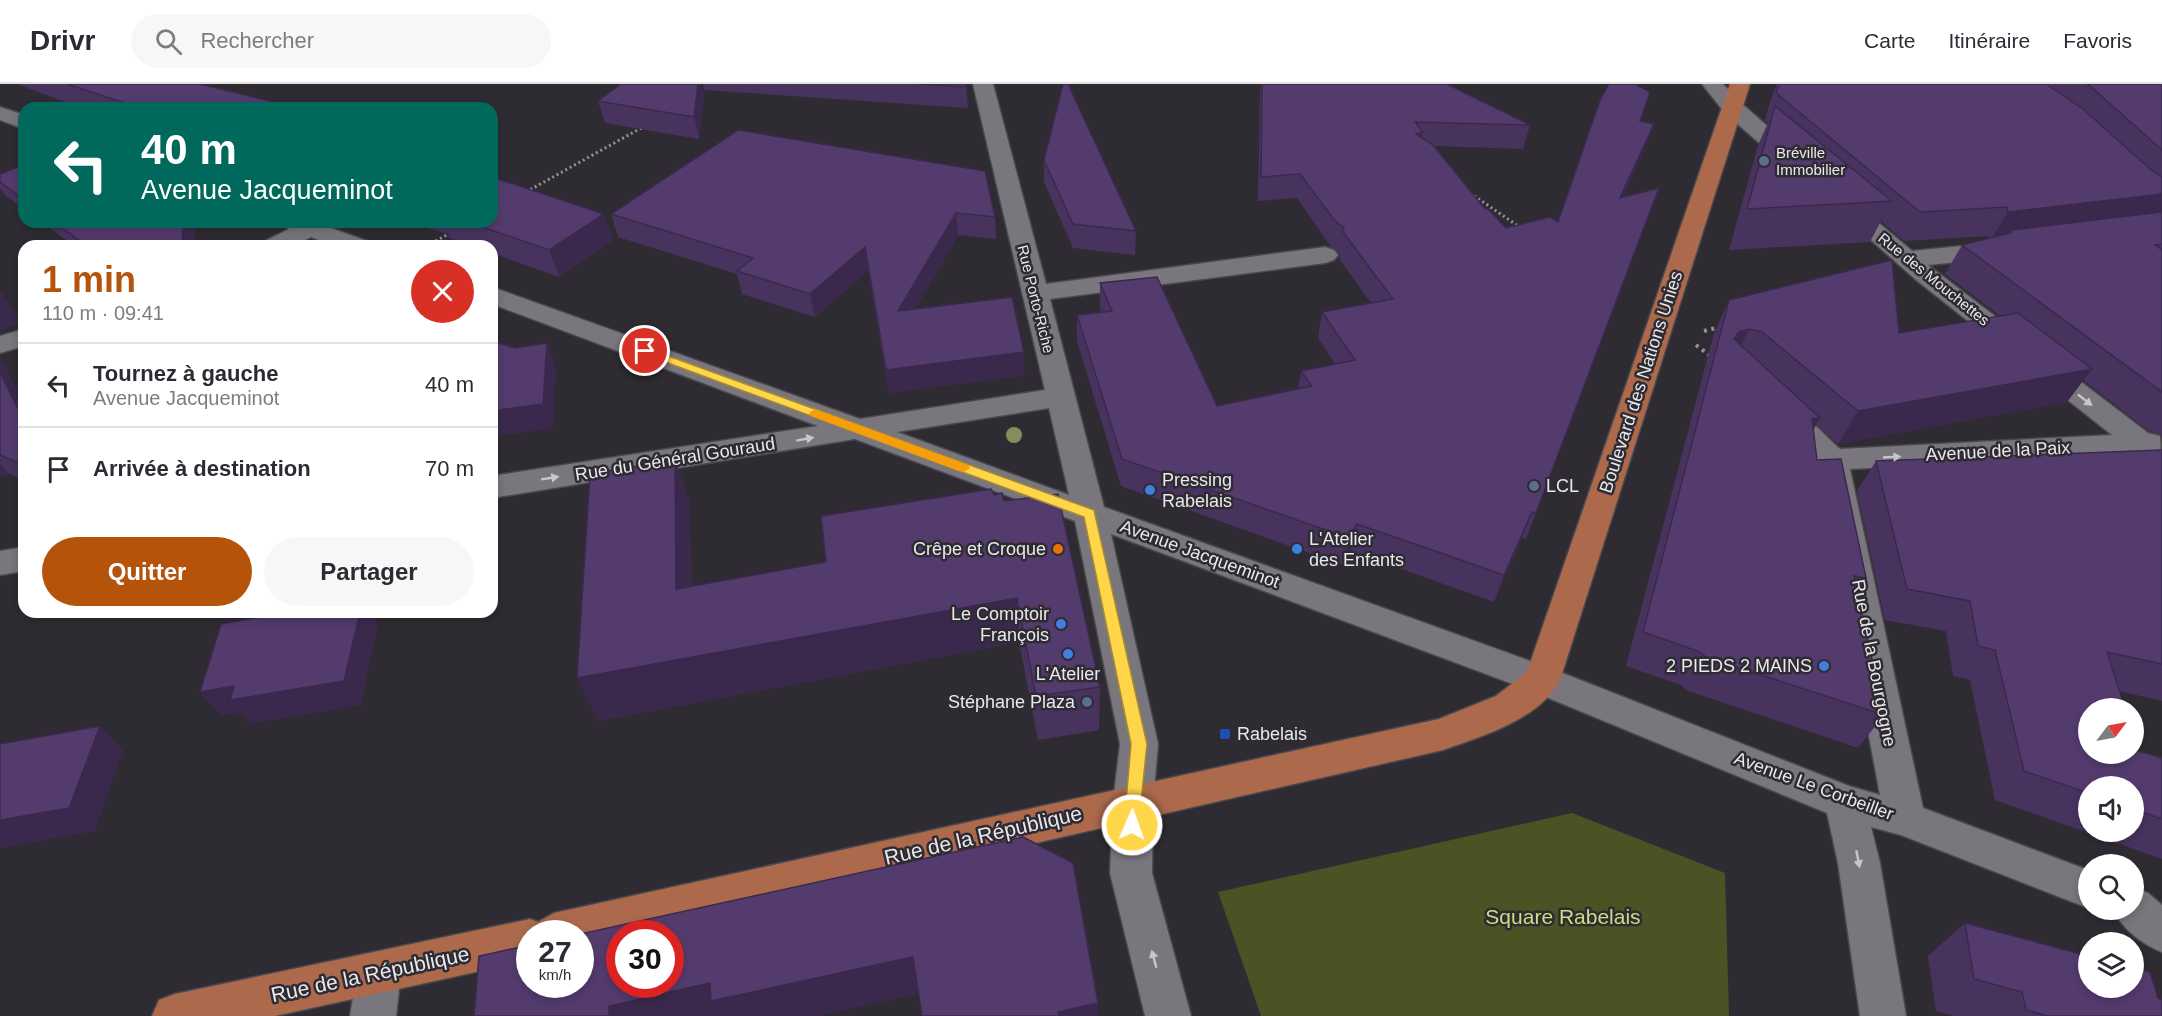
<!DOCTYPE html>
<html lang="fr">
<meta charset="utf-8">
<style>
body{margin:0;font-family:Helvetica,sans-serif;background:#f7f7f7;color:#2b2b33;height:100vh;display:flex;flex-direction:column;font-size:22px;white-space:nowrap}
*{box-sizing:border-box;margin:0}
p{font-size:20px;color:#7c7c81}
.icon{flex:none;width:33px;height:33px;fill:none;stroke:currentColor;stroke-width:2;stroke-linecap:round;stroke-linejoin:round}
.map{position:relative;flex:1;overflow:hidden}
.details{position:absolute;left:18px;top:156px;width:480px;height:378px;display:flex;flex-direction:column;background:#fff;border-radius:18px;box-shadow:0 3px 9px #0003}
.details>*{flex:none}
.guide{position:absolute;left:18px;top:18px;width:480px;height:126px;border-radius:18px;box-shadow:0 3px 9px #0003;background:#00695c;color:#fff;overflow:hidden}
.needle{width:39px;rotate:58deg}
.buttons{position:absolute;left:2078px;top:614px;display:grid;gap:12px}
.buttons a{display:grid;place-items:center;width:66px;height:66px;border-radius:50%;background:#fff;box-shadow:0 3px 9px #0003;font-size:30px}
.speed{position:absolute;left:516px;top:836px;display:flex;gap:12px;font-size:30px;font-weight:700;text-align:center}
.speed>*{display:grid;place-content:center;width:78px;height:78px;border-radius:50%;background:#fff;box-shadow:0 3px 9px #0003;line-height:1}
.speed small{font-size:15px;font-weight:400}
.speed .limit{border:9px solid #d22;background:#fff;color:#111}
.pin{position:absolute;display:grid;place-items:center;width:51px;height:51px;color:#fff;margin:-26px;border:3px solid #fff;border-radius:50%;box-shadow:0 2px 6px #0007}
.me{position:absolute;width:66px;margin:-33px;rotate:2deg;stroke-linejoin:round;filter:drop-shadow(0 0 4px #0008)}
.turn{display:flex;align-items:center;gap:21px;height:126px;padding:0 24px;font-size:27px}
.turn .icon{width:78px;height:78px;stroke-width:2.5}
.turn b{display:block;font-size:42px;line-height:51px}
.round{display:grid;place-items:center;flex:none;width:63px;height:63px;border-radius:32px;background:#f7f7f7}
.headline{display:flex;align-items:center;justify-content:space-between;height:102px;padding:0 24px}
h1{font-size:36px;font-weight:800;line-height:45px;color:#b45309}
.action{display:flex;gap:12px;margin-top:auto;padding:12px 24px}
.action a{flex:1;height:69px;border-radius:36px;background:#b45309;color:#fff;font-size:24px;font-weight:800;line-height:69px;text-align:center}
.action a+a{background:#f7f7f7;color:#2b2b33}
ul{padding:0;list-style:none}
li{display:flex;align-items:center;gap:18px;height:84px;padding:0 24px;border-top:2px solid #e1e1e2}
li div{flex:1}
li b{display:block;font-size:22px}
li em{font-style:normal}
header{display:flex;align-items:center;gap:36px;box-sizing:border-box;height:84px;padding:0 30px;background:#fff;border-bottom:2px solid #e1e1e2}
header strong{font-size:28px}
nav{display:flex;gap:33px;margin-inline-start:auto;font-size:21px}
.search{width:420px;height:54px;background:#f7f7f7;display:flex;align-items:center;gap:15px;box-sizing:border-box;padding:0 21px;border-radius:33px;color:#7c7c81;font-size:22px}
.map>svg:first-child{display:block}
.green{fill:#4a5324}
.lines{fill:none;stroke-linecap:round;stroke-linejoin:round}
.minor-casing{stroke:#49484c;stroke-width:3}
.major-casing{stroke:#49484c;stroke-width:3}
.path-far1{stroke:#949297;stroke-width:3;stroke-dasharray:2 3;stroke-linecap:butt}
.path{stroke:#949297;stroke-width:4;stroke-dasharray:3 4.5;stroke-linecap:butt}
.minor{fill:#79777d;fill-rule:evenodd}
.major{fill:#ac694c;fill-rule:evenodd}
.tree{fill:#848d5e}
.wall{fill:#48335f;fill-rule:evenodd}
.shaded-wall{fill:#3b294d}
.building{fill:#543b6e;stroke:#3b294d;stroke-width:1.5;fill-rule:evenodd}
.oneway{fill:#c7c6cb}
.route{fill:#ffd54a;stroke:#a68a30;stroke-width:1.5}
.slow{fill:#f59e0b}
.service-dot{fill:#5c6f8a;stroke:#2e2c32;stroke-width:2}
.shop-dot{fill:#3f7fe0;stroke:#2e2c32;stroke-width:2}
.food-dot{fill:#e8710a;stroke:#2e2c32;stroke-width:2}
.transit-dot{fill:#1a4fb4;stroke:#2e2c32;stroke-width:2}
.labels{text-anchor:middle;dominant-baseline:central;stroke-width:5;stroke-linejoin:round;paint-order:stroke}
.far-poi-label{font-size:15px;fill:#e9e8ec;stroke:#2e2c32;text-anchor:start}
.far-street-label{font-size:15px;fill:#e9e8ec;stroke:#2e2c32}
.street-label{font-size:18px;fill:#e9e8ec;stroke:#2e2c32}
.poi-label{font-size:18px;fill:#e9e8ec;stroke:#2e2c32;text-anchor:start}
.near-street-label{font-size:21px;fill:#e9e8ec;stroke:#2e2c32}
.near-park-label{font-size:21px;fill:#cadd82;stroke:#2e2c32}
</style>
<header>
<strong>Drivr</strong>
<div class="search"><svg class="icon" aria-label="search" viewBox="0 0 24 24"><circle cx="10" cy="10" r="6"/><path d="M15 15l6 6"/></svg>Rechercher</div>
<nav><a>Carte</a><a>Itinéraire</a><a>Favoris</a></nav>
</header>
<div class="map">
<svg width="2162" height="932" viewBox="0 0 2162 932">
<rect width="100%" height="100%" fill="#2e2c32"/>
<path class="green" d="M1572,729L1725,789L1729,932H1261L1218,808Z"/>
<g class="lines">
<defs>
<g id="minor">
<path d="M973,0H993L1046,200L1325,163L1334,166L1338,171L1334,176L1325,179L1050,215L1104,423L1555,586L1849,702L1880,711L1818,380L1766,330L1771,323C1797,316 1821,349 1840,365L2112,351L1915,195L1828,118L1832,113H1848L1912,167L2000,158L2009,161L2013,166L2009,171L2000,174L1928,181L2148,349L2160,352L2162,385L2151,382L2135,370L1850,385L1923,724L2088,786V824L1901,751L1871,743L1880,779L1906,932H1860L1838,779L1827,729L1529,606L1111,450L1158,660L1153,718L1152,789L1191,932H1145L1110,789L1113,718L1120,660L1075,437L855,355L492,414V392L818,342L492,220V203L860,335L1045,306ZM1049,324L1069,411L897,348Z"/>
<path d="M1702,0H1723L1741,19L1805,75L1808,80L1805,85H1789L1725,29Z"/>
<path d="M0,23L24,31V45L0,36Z"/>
<path d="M279,138H314L367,157L370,162H335L311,153L294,162H262L265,157L289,145Z"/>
<path d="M24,245V262L0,269V252Z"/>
<path d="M24,463V487L0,491V467Z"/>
<path d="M2133,803L2148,809L2162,821V868C2142,860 2122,845 2113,825H2133Z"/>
<path d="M379,868L395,874L401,889L396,932H350L357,889L363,874Z"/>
</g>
<path id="major" d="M1730,0H1750L1560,596C1540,635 1483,652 1443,666L642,849H620V854L580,863V849H530V876L275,932H152L159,916L175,910L530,835L538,838L554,829L1439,635L1496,612L1527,588Z"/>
</defs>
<use href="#minor" class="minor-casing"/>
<use href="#major" class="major-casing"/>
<g class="path-far1">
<path d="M526,108L643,43"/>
<path d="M1470,109L1521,144"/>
<path d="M427,162L452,148"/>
</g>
<g class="path">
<path d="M1704,247L1720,243"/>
<path d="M1696,261L1712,273"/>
</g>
<use href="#minor" class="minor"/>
<use href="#major" class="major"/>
</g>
<circle class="tree" cx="1014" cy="351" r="8"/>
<g class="wall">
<path d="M17,0H200L298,24H81Z"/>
<path d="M621,0H701L704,12L699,55L605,39L598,17Z"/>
<path d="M703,0H966L968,24L704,6Z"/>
<path d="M1261,0H1447L1530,41L1523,65L1435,62L1485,125L1506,144L1558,138L1640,37L1645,64L1623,113L1659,104L1526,455L1522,454L1494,518L1351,467L1343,481L1121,402L1077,257V231L1101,228L1100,225V199L1217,322L1298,305L1301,287L1335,280L1318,254L1322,228L1371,219L1339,174L1340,169L1331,163L1297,114L1258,117L1260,10Z"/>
<path d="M1777,0H2162V353V351L2149,347L2083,296L2067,318L1838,360L1816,341L1813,346L1817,376L1866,494L1857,508L1884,631L1858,664L1686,606L1681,601L1626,582L1714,249L1729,216L1899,249L2000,232L1945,190L1962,161L1990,154L1989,152L1904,157L1881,137L1870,158L1729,166L1758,61L1768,39L1765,36L1771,15Z"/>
<path d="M738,46L995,133L996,155L958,151L916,224L1025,291L889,309L868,186L815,233L742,210L737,190L618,153L611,130Z"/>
<path d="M1044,76L1136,147L1135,171L1073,164L1044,98Z"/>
<path d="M24,81V125L5,111L0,104V90Z"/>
<path d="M604,130L613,156L559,193L492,169V162H473L449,154L448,150L406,138H492Z"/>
<path d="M42,138H195L194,162H74Z"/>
<path d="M0,274L24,320V397L9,390L0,392Z"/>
<path d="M2162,366V617L2119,607L2139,667L2162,674V775L1995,716L1970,596L1953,592L1946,547L1885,536L1857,407L1876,377ZM2088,702H2133V747H2088Z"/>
<path d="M675,376L690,420L691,502L826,478L994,411L1004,417L1100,603L1099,646L1038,656L1019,558L598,637Z"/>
<path d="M1965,839L2158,914L2162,932H1954L1936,927L1928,872Z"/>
</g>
<g class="shaded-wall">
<path d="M698,0H701L704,12L699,55L694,33Z"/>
<path d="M1654,40L1645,64L1611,139L1620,114Z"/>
<path d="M1423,48L1418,72L1416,50Z"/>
<path d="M2162,110V136L2011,149V146L2005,155L1990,157L2008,128Z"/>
<path d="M956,129L958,151L901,250L898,227Z"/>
<path d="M604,130L613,156L559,193L549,166Z"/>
<path d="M183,138H195L194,162H182Z"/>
<path d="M865,163L868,186L815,233L810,210Z"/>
<path d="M0,206L21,239L0,246Z"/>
<path d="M1749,245L1733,278L1734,255L1739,248Z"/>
<path d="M547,259L556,283L553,344L492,353V327Z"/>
<path d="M1024,268L1025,291L889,309L886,286Z"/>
<path d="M0,274L24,321L17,323L0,288Z"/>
<path d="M2092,285L2067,318L1838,360L1858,327Z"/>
<path d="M1820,334L1801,367L1812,335Z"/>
<path d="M675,376L690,420L691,549L676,505Z"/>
<path d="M0,380L9,390L0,392Z"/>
<path d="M1532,428L1522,454L1494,518L1504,491Z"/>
<path d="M1357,440L1351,467L1343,481L1349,454Z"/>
<path d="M1017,514L1019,558L598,637L577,594Z"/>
<path d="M360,528H371L378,540L361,621L250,640L241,628L221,632L200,608L234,602Z"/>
<path d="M100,642L123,666L95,747L0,764V736Z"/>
<path d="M913,873L921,909L819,932H609V922L710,899Z"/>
<path d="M1098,919V932H1058V928Z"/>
</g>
<g class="building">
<path d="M67,0H200L298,24H140Z"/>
<path d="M621,0H698L694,33L598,17Z"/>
<path d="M917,0H966L967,3Z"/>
<path d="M1063,0H1068L1136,147L1073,140L1044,76Z"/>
<path d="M1262,0H1447L1530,41L1415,38L1423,48L1416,50L1433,61L1485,125H1488L1506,144L1550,133L1558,138L1600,16L1609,0H1635L1650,8L1640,37L1654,40L1620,114L1659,104L1536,429L1532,428L1504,491L1357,440L1349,454L1122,375L1077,231L1112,227L1100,199L1157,193L1217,322L1312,302L1301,287L1355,276L1322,228L1393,215L1343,148L1344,144L1335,137L1300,90L1261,93Z"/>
<path d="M1779,0H2046L2083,25L2151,86L2162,93V110L2008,128L2007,123L1920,128L1776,9Z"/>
<path d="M2086,0H2162V66L2090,2Z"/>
<path d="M1775,22L1892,117L1747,125Z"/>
<path d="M738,46L985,87L995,133L956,129L898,227L1012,213L1024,268L886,286L865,163L810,210L737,187L753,174L611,130Z"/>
<path d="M24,81V116L0,98V90Z"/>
<path d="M492,93L604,130L549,166L468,138H492Z"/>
<path d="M2162,128V160L2155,161L2162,166V308L1962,161L2011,149V146Z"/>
<path d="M54,138H183L182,162H87Z"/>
<path d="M1892,176L1899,249L2018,229L2092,285L1858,327L1762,248L1749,245L1739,248L1734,255L1820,334L1812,335L1817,376L1841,375L1866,494L1854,492L1884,631L1706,573L1700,568L1643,548L1729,216Z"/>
<path d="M492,257L515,264L547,259L543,320L492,327Z"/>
<path d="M0,288L17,323L24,320V381L0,371Z"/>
<path d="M2162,366V580L2107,568L2125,624H2088V669H2133V649L2139,667L2162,674V735L2133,725V702H2088V709L2024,687L1995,566L1978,562L1970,517L1907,505L1876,377Z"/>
<path d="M675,376L676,505L826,478L821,432L991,405L994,411L1002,409L1004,417L1058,410L1100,603L1036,612L1017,514L577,594L590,390Z"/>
<path d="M289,528H360L344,597L230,616L234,602L200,608L221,540Z"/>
<path d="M100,642L69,724L0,736V660Z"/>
<path d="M1023,753L1073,779L1098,919L1058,928L1059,932H922L913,873L711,917L710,899L609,922V932H474L479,872L530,861V900H580V850ZM620,849H670V900H620Z"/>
<path d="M1965,839L2088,872V903H2133V883L2150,888L2158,914L2162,916V932H2048L2026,926L2022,908L1974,895Z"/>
</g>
<defs><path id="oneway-solid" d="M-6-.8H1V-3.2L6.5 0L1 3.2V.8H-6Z" transform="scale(1.5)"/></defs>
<g class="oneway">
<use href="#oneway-solid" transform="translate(2085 316) rotate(38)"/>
<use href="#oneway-solid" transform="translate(805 355) rotate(-10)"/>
<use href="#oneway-solid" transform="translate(1892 373) rotate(-3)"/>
<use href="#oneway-solid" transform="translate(550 394) rotate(-9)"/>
<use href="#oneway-solid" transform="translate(1858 775) rotate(79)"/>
<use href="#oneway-solid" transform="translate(1154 875) rotate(-105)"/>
</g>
<path class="route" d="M641,265H649L1094,426L1147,660L1138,747L1132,749L1126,747L1124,741L1131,660L1084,433L641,269Z"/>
<path class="slow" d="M815,325L968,381L970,384L964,388L959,387L811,332L809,329Z"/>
<g class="service-dot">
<circle cx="1764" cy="77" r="6"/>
<circle cx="1534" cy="402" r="6"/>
<circle cx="1087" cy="618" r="6"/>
</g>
<g class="shop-dot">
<circle cx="1150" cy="406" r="6"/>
<circle cx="1297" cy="465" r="6"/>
<circle cx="1061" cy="540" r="6"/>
<circle cx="1068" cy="570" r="6"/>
<circle cx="1824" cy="582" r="6"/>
</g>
<circle class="food-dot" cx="1058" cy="465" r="6"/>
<rect class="transit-dot" x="1219" y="644" width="12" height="12" rx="3"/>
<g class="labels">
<g class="far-poi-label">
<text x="1776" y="68">Bréville<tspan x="1776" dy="17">Immobilier</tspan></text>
</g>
<g class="far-street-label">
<text transform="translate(1934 195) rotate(39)">Rue des Mouchettes</text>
<text transform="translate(1036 215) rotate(76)">Rue Porto-Riche</text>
</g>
<g class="street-label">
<text transform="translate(1641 298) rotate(-72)">Boulevard des Nations Unies</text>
<text transform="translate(1998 367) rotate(-3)">Avenue de la Paix</text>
<text transform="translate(675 375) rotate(-9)">Rue du Général Gouraud</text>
<text transform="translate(1200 470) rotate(20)">Avenue Jacqueminot</text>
<text transform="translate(1874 579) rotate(79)">Rue de la Bourgogne</text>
<text transform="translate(1814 702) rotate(20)">Avenue Le Corbeiller</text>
</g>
<g class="poi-label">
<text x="1162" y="396">Pressing<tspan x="1162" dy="21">Rabelais</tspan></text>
<text x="1546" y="402">LCL</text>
<text x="1309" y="455">L'Atelier<tspan x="1309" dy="21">des Enfants</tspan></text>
<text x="1046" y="465" text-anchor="end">Crêpe et Croque</text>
<text x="1049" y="530" text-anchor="end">Le Comptoir<tspan x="1049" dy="21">François</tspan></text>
<text x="1812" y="582" text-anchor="end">2 PIEDS 2 MAINS</text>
<text x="1068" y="590" text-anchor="middle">L'Atelier</text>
<text x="1075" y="618" text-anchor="end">Stéphane Plaza</text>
<text x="1237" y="650">Rabelais</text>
</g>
<g class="near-street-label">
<text transform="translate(983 751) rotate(-13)">Rue de la République</text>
<text transform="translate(370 890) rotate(-12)">Rue de la République</text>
</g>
<g class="near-park-label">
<text x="1563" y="832">Square Rabelais</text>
</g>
</g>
</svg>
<div class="buttons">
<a><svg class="needle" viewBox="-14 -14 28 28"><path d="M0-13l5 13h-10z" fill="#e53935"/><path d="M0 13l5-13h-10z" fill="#7c7c81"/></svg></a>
<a><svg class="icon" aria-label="sound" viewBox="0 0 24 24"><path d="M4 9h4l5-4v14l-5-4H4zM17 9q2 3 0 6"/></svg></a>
<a><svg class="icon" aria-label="search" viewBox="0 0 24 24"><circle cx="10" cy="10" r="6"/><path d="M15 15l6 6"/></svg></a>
<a><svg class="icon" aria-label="layers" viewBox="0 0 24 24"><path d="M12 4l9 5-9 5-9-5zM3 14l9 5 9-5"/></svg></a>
</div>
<div class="speed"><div>27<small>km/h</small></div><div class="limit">30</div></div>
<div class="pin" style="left:645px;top:267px;background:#d93025"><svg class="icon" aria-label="arrive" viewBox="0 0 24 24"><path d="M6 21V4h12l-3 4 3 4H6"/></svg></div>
<svg class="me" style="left:1132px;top:741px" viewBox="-20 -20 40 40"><circle r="17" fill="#ffd54a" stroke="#fff" stroke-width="3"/><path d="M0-11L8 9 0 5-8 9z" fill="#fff"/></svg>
<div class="guide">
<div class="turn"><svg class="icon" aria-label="left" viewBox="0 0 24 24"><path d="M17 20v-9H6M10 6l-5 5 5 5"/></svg><div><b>40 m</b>Avenue Jacqueminot</div></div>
</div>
<section class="details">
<div class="headline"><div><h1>1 min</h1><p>110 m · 09:41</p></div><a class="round" style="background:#d93025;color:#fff"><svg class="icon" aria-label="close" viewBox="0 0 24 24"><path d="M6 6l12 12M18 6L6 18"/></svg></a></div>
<ul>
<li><svg class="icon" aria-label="left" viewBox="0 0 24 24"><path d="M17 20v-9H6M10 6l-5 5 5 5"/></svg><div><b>Tournez à gauche</b><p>Avenue Jacqueminot</p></div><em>40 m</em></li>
<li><svg class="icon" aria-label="arrive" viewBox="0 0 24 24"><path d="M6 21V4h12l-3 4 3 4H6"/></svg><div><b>Arrivée à destination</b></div><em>70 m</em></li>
</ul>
<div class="action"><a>Quitter</a><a>Partager</a></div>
</section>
</div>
